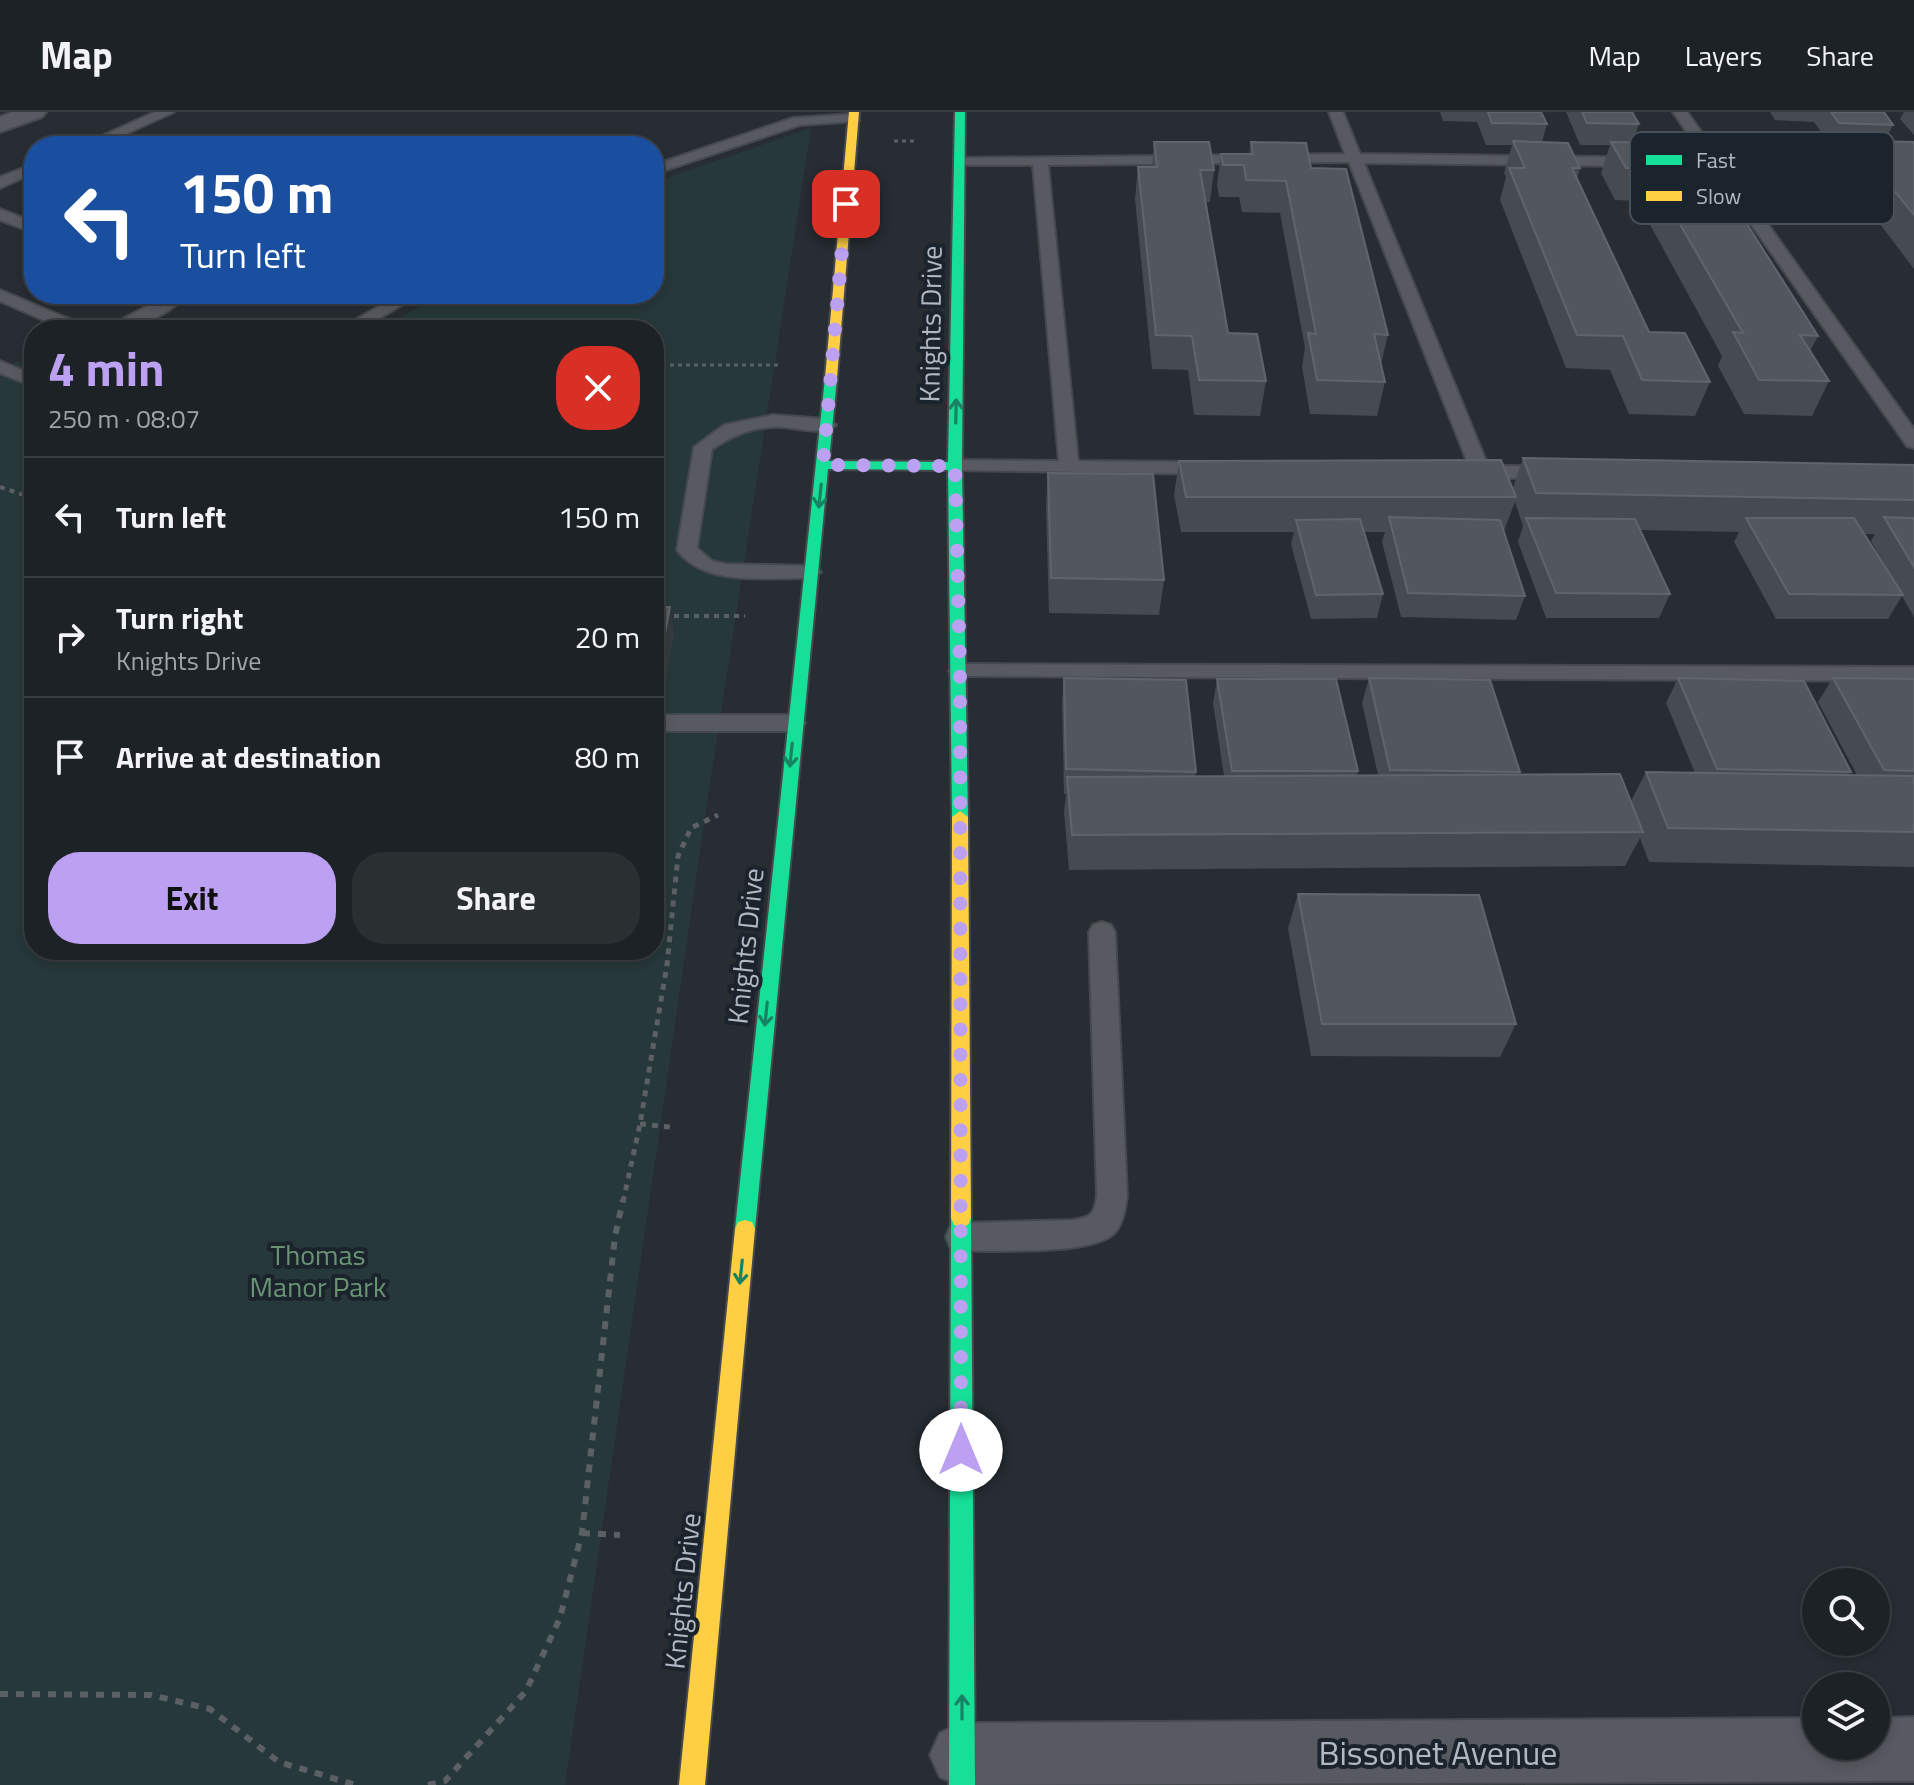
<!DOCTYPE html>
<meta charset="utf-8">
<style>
body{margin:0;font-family:"Titillium Web",sans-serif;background:#2a2f32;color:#f1f3f6;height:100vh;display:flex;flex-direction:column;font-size:30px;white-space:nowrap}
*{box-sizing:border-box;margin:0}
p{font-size:26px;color:#a0a4a7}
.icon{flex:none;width:44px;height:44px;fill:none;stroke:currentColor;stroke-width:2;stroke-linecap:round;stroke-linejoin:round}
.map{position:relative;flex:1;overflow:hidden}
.sheet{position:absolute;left:24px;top:208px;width:640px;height:640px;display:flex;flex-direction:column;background:#1d2226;border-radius:32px;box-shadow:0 4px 12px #0003,0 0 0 2px #3b3f43}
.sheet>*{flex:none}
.banner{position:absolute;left:24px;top:24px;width:640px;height:168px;border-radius:32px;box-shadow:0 4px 12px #0003,0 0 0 2px #3b3f43;background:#1a4fa0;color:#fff;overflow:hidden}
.buttons{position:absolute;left:1802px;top:1456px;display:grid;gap:16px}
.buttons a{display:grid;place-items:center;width:88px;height:88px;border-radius:50%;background:#1d2226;box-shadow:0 4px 12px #0003,0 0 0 2px #3b3f43;font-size:40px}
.pin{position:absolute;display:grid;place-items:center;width:68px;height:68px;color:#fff;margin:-34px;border-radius:16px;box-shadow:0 4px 12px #0006}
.me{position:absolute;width:88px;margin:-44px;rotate:0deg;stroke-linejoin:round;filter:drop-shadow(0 0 6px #0008)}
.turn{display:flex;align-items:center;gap:28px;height:168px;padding:0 24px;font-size:36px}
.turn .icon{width:104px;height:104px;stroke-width:2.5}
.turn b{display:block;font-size:56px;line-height:68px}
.round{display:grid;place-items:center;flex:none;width:84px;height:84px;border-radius:32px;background:#2a2f32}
.headline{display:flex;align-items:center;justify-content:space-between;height:136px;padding:0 24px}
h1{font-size:48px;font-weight:700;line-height:60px;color:#bca0f2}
.primary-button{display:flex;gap:16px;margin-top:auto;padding:16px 24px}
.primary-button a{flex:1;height:92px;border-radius:32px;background:#bca0f2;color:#111;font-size:32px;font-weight:700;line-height:92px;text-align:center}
.primary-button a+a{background:#2a2f32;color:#f1f3f6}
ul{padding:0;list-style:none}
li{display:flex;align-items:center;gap:24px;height:120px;padding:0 24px;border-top:2px solid #3b3f43}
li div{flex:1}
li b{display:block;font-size:30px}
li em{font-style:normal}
header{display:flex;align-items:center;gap:48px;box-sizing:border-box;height:112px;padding:0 40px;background:#1d2226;border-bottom:2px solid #3b3f43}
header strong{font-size:38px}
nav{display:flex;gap:44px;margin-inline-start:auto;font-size:28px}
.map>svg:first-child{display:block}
.green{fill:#27383a}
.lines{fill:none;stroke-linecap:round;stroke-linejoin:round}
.lane-casing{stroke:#45494e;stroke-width:4}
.street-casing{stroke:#45494e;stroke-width:4}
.fast-casing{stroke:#45494e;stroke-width:4}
.slow-casing{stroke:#45494e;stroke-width:4}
.path-far3{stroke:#5b6065;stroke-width:3;stroke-dasharray:4 4;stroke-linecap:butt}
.path-far2{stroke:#5b6065;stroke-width:4;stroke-dasharray:5 5;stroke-linecap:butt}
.path-far1{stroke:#5b6065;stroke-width:5;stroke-dasharray:6 6;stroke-linecap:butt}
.path{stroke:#5b6065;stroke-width:6;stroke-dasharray:8 8;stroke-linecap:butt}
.lane{fill:#575a61;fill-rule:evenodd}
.street{fill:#575a61;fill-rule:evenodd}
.fast{fill:#16e098;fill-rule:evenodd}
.slow{fill:#ffcf43;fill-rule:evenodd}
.wall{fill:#464a51;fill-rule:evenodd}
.shaded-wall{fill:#353a40}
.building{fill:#52565d;stroke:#60656d;stroke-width:2}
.oneway{stroke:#188262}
.route{stroke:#bca0f2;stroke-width:14;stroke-dasharray:0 25.2}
.labels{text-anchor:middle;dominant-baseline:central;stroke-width:8;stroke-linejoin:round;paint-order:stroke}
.street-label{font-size:28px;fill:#b1b8c4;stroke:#1b232d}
.park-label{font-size:28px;fill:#699473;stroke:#1b232d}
.near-street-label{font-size:34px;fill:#b1b8c4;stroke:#1b232d}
.key{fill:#1b232d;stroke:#48505a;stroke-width:2}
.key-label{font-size:22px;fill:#b1b8c4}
</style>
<header>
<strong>Map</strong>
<nav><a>Map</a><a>Layers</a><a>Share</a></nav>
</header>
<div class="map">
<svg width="1914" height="1673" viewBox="0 0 1914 1673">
<rect width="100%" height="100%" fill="#272d33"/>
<path class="green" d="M811,16L706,697L565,1673H0V258L18,249L34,256V838H654V218H379L442,182H654V70Z"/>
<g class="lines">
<defs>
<g id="lane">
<path d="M155,0H174L99,34H80Z"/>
<path d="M1329,0H1343L1360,42L1705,46L1673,0H1687L1720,46L1914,49V57L1727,55L1914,317V336L1907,334L1711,55L1364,51L1488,354H1550L1560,360L1550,366H1470L1460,360L1469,354L1349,50L1048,53L1078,349L1210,350L1220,356L1210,362L948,358L945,354L955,348L1059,349L1033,53H961L954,49L956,46L1345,42Z"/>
<path d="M854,2L859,3V9L800,13L654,62V53L793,6Z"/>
<path d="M34,52V61L0,76V65Z"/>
<path d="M0,97L34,110V121L0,108Z"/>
<path d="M0,178L86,214L89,218H66L0,189Z"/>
<path d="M170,182H186C170,205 130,218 102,218Z"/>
<path d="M400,182H420L360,218H338Z"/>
<path d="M0,249L34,263V275L0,261Z"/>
<path d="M773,303L827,307L836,313C823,326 791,313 773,315C749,316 731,325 712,337L697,436L712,449L726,452L811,454L821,460L811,466C768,465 706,476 677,438L694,335L724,313Z"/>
<path d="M960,552L1914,555V569L952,564L949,559L952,554Z"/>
<path d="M654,603H794L802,606L805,611L802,616L794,619H654Z"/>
<path d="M1102,810L1111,813L1115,820L1127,1084C1125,1097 1123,1116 1111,1124C1083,1143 996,1138 961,1139L950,1135L946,1125L950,1115L961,1111L1073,1108C1091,1105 1094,1103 1097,1084L1089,820L1093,813Z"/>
</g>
<g id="street">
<path d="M12,0H46L42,5L0,20V5Z"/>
<path d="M1914,1605V1669L958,1673L940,1665L930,1643L940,1621L962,1611L1816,1606V1634H1876V1606Z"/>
</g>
<g id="fast">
<path d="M955,0H965L962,354L968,705L960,711L952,705L948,358L828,357L755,1117L752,1124L745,1126L738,1124L735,1117L825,266L831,262L837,266L829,349L948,350Z"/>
<path d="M961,1097L968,1099L971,1106L975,1673H949L951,1106L954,1099Z"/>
</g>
<g id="slow">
<path d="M849,0H859L837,266L831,270L825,266Z"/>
<path d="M960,699L968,705L971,1106L968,1113L961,1115L954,1113L951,1106L952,705Z"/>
<path d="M745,1108L752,1110L755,1117L705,1673H679L735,1117L738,1110Z"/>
</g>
</defs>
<use href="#lane" class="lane-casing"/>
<use href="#street" class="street-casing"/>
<use href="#fast" class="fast-casing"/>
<use href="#slow" class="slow-casing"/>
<g class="path-far3">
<path d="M894,29H916"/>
<path d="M654,253H781"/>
</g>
<g class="path-far2">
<path d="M0,375L27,384L34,392"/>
<path d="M654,504H745"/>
</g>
<g class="path-far1">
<path d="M640,1012L670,1015"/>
<path d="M623,1090L640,1012L667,853L678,744L691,716L718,703"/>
</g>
<g class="path">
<path d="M582,1421L620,1423"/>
<path d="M0,1582L151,1583L210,1597L279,1650L356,1673"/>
<path d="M428,1673L445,1669L526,1579L560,1506L582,1421L615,1124L623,1088"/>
</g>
<use href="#lane" class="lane"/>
<use href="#street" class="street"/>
<use href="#fast" class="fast"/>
<use href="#slow" class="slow"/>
</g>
<g class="wall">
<path d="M1440,0H1541L1547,12L1542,30L1580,56L1577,67L1649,220L1710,270L1695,304L1629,302L1610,258L1566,256L1500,88L1506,65L1504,61L1512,33H1486L1477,10L1443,9Z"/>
<path d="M1566,0H1633V2L1639,12L1633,30L1679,56L1818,224L1810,239L1829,269L1812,304L1744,302L1718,254L1722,244L1637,89L1615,88L1601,61L1610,33H1580Z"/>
<path d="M1770,0H1884L1893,13L1885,29L1914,30V157L1861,87L1867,74L1856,61L1869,34L1830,32L1814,10L1775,8Z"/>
<path d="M1904,0H1914V23L1900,7Z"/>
<path d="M1154,30L1214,58L1210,90H1206L1228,221L1266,269L1260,304L1194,303L1188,258L1152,257L1135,87L1138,55H1152Z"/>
<path d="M1251,30L1311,56L1388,223L1381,252L1385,270L1377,304L1310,302L1302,255L1305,236L1280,101L1242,100L1239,85H1219L1217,73L1221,42H1249Z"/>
<path d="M1523,346L1914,353V505L1902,484L1888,507H1776L1734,430L1739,420L1640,418L1670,482L1659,506H1546L1518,430L1523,414L1515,390L1504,419L1525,484L1516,508L1401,505L1382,430L1385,420H1363L1383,482L1377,506L1311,507L1291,432L1294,420H1181L1174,383L1179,349L1513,376ZM1864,422H1875L1871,429L1888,459Z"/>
<path d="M1048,361L1164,468L1159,503L1049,501L1046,395Z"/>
<path d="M654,495L674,520L662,587H654Z"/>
<path d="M1064,566L1196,660L1195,665L1224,664L1213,591L1217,567L1358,659L1357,664L1378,663L1362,591L1369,566L1520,660L1519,663L1631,689L1646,660L1695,661L1666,591L1678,566L1851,660L1848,663H1857L1818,590L1833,566L1914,567V755L1649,750L1640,726L1625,754L1069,758L1064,700L1066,682H1064L1062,590Z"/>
<path d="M1298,782L1516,912L1500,945L1311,944L1288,816Z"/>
</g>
<path class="shaded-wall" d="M670,495L674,520L662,587L657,563Z"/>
<g class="building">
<path d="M1488,0H1541L1547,12L1492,11Z"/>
<path d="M1582,0H1632L1639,12L1587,11Z"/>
<path d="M1831,0H1884L1893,13L1839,11Z"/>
<path d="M1513,29L1568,31L1580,56H1572L1649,220L1685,221L1710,270L1642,268L1623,224L1577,223L1509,56H1525Z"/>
<path d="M1871,29L1914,30V103L1875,55H1891Z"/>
<path d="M1154,30H1209L1214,58H1200L1228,221L1257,222L1266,269L1199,268L1192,224L1156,223L1138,55H1157Z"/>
<path d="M1251,30L1306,31L1311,56L1346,57L1388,223L1374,222L1385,270L1317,268L1308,221L1316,222L1286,69L1246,68L1244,53H1223L1221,42H1253Z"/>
<path d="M1611,30L1665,31L1679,56L1712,57L1818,224L1800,223L1829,269L1759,268L1733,220L1743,221L1648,57L1626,56Z"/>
<path d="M1523,346L1914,353V388L1536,381Z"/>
<path d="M1501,348L1516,385H1186L1179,349Z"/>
<path d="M1048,361L1153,362L1164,468L1051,466Z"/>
<path d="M1389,405L1500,408L1525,484L1408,481Z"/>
<path d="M1884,405L1914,406V455Z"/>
<path d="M1526,406L1635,407L1670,482L1556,481Z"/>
<path d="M1746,406H1854L1903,483L1789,482Z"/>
<path d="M1360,407L1383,482L1316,483L1296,408Z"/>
<path d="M654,495H670L657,563H654Z"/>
<path d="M1064,566L1186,568L1196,660L1066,657Z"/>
<path d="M1369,566L1490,568L1520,660L1390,658Z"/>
<path d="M1678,566L1804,569L1851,660L1717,657Z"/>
<path d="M1833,566L1914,567V659L1884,658Z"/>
<path d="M1217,567H1336L1358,659H1232Z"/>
<path d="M1646,660L1914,664V720L1668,716Z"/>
<path d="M1620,662L1643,720L1072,723L1067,665Z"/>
<path d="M1298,782L1479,783L1516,912H1322Z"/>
</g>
<defs><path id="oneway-shaft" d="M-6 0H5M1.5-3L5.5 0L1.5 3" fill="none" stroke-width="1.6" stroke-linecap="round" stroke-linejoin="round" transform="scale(2)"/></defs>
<g class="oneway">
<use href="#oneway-shaft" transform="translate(956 299) rotate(-89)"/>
<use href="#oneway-shaft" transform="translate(820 384) rotate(96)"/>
<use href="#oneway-shaft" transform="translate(791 643) rotate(96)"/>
<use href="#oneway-shaft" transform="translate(766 902) rotate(96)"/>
<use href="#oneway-shaft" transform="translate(741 1160) rotate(96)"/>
<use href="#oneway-shaft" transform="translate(962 1595) rotate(-90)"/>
</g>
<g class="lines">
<path class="route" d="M846,92L823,353L955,354L960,559L961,1338"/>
</g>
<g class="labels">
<g class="street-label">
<text transform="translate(930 212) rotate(-89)">Knights Drive</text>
<text transform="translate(745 834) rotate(-84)">Knights Drive</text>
<text transform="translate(682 1479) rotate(-84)">Knights Drive</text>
</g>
<g class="park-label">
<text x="318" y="1142">Thomas<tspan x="318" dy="32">Manor Park</tspan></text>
</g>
<g class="near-street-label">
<text x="1438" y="1640">Bissonet Avenue</text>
</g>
</g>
<rect x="1630" y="20" width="264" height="92" rx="12" class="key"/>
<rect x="1646" y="43" width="36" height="10" fill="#16e098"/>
<rect x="1646" y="79" width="36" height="10" fill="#ffcf43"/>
<g class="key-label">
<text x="1696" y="56">Fast</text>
<text x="1696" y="92">Slow</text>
</g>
</svg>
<div class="buttons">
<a><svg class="icon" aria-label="search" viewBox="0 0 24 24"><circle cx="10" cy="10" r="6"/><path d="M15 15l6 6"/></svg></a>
<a><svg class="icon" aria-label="layers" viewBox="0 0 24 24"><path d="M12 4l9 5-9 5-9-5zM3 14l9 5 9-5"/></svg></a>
</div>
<div class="pin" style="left:846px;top:92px;background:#d93025"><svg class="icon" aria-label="arrive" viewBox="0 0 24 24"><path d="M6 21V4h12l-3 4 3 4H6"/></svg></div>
<svg class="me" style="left:961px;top:1338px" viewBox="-20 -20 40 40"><circle r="19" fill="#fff"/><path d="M0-13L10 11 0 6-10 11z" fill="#bca0f2"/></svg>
<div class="banner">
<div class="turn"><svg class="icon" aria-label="left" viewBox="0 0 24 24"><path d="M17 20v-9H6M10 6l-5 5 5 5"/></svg><div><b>150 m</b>Turn left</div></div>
</div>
<section class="sheet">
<div class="headline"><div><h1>4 min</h1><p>250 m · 08:07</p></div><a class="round" style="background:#d93025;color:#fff"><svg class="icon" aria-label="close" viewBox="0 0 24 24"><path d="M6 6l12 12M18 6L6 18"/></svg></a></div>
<ul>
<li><svg class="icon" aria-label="left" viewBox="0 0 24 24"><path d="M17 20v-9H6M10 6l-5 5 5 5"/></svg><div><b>Turn left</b></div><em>150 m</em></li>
<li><svg class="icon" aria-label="right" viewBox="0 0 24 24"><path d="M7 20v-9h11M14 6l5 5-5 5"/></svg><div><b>Turn right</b><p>Knights Drive</p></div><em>20 m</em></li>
<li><svg class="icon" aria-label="arrive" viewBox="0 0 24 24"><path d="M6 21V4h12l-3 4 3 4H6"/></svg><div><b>Arrive at destination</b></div><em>80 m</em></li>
</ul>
<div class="primary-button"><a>Exit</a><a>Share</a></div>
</section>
</div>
